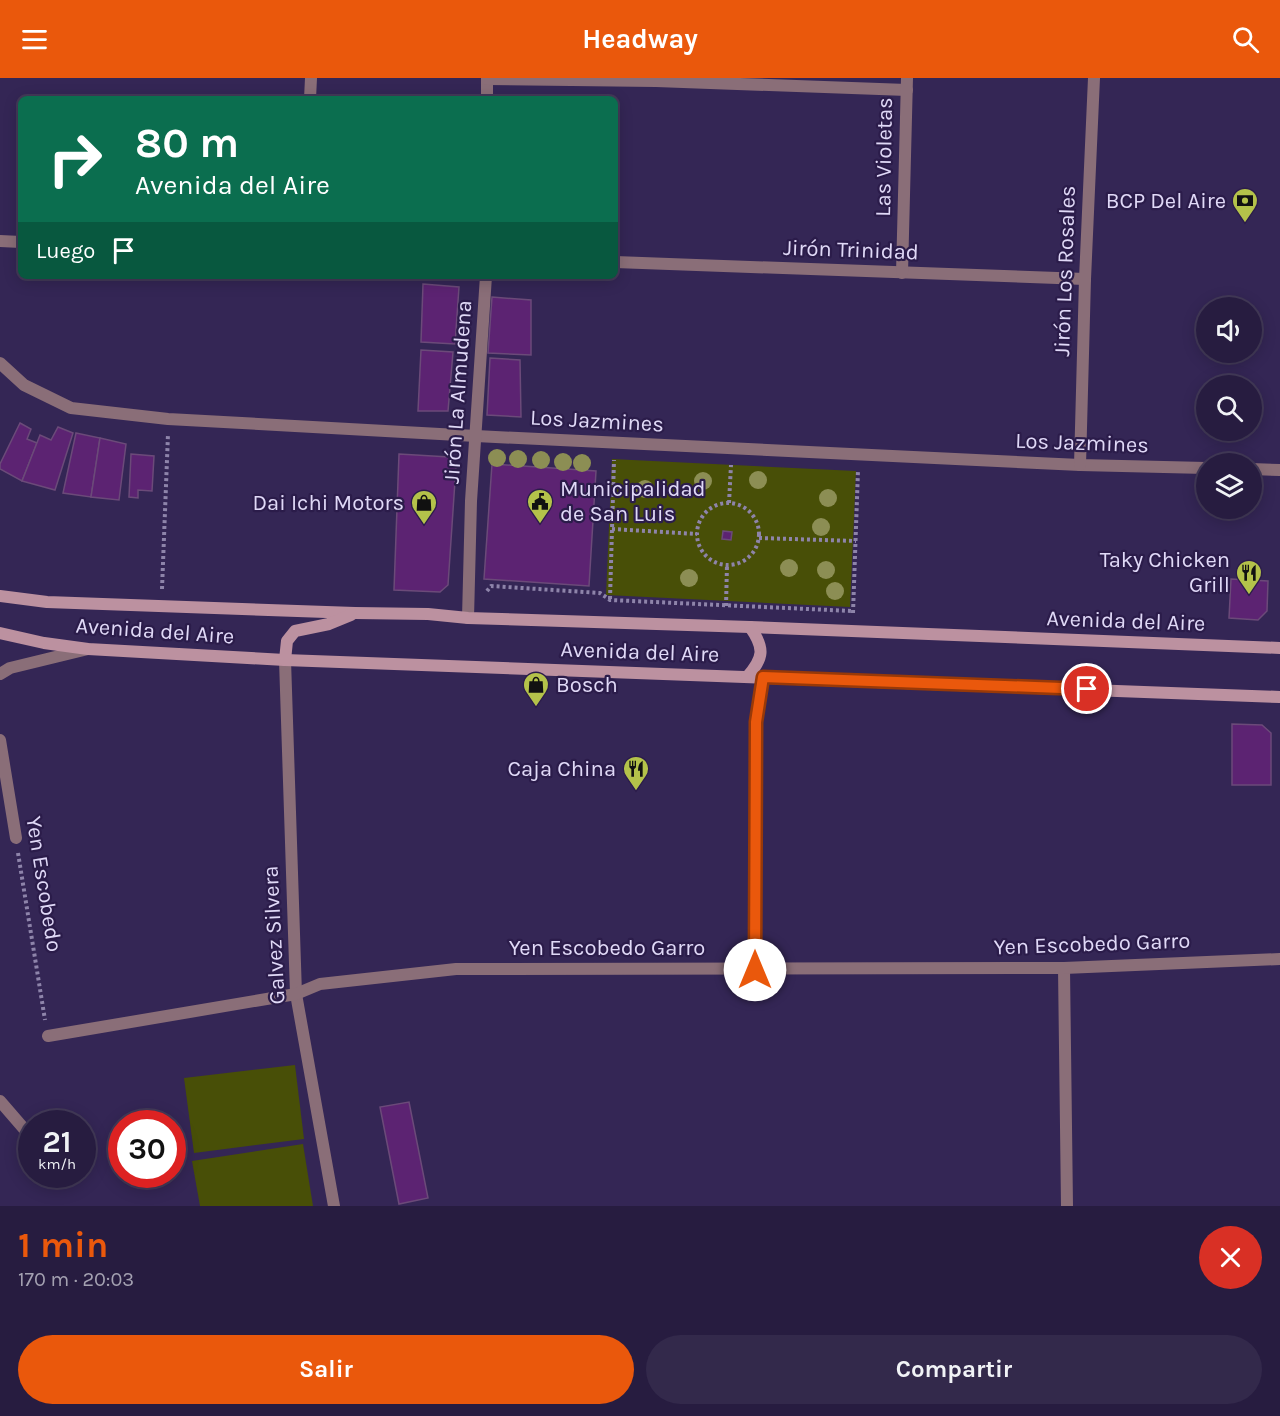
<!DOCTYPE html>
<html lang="es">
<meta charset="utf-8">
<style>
body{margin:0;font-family:Karla,sans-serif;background:#33294b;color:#f1f3f6;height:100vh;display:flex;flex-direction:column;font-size:22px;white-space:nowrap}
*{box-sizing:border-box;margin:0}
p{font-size:20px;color:#a4a1b1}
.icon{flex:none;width:33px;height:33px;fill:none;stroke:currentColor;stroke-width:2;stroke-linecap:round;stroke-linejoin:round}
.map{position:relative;height:1128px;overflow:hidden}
.panel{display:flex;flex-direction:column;background:#271c40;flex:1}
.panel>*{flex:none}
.banner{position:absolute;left:18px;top:18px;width:600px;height:183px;border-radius:9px;box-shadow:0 3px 15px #0003,0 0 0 2px #433a59;background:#0b6e4f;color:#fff;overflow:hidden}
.fabs{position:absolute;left:1196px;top:219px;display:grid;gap:12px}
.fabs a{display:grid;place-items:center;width:66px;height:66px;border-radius:50%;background:#271c40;box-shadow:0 3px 15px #0003,0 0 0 2px #433a59;font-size:30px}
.speed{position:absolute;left:18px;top:1032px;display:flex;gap:12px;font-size:30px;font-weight:700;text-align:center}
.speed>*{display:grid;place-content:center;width:78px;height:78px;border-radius:50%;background:#271c40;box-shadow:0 3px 15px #0003,0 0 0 2px #433a59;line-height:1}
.speed small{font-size:15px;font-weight:400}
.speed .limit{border:9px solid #d22;background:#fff;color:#111}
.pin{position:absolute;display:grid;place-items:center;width:51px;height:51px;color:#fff;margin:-26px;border:3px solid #fff;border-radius:50%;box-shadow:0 2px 6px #0007}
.me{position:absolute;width:66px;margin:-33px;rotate:0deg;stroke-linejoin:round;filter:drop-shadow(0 0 4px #0008)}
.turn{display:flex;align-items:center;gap:21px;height:126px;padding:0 18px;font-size:27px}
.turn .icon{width:78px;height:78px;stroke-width:2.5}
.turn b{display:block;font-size:42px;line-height:51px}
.then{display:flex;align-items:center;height:57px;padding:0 18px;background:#0003;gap:12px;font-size:22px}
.round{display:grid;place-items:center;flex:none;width:63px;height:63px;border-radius:32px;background:#33294b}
.head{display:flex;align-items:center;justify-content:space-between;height:102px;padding:0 18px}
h1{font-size:36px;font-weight:700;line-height:45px;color:#ea580c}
.button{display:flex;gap:12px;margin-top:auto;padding:12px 18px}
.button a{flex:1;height:69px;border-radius:36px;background:#ea580c;color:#fff;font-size:24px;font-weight:700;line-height:69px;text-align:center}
.button a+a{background:#33294b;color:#f1f3f6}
header{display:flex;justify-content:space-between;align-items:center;height:78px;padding:0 18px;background:#ea580c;color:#fff;font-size:27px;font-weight:700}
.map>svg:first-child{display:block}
.green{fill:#484f07}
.building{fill:#5c2372;stroke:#6b4a79;stroke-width:1.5}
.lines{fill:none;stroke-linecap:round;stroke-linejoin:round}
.path{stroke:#8e84aa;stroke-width:4;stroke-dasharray:3 3;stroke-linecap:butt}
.lane{stroke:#8a6e78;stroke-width:12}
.street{stroke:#8a6e78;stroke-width:12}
.secondary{stroke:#bc91a0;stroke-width:12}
.tree{fill:#8c8e54}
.route-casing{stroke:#983908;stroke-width:15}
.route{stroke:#ea580c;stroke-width:10}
.labels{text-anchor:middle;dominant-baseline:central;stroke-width:4.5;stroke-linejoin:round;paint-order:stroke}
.street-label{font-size:22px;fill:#e0d9f7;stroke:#2b1c4a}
.poi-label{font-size:22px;fill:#e0d9f7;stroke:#2b1c4a;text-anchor:end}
</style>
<header><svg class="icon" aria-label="menu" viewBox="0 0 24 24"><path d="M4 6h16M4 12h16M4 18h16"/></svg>Headway<svg class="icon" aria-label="search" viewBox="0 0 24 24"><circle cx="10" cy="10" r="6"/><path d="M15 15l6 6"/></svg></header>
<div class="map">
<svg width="1280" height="1128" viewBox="0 0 1280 1128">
<rect width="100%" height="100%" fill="#342655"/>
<g class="green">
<path d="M612,381L856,393L850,529L606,517Z"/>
<path d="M295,987L304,1061L194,1075L184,1000Z"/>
<path d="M303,1066L313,1128H200L192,1083Z"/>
</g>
<g class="building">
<path d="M423,206L459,209L455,266L421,264Z"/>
<path d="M492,219L531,222V277L488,275Z"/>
<path d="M421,272L453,274L448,333H418Z"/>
<path d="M490,280L520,282L521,339L487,337Z"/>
<path d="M20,345L31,351L27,361L37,365L22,403L0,391V386Z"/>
<path d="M58,349L73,355L55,412L22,403L40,357L51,362Z"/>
<path d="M76,355L100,360L91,419L63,415Z"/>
<path d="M100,360L126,366L119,422L91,419Z"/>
<path d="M131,376L154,378L152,413L138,412V420L129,419Z"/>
<path d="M399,376L449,379L456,388L448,507L440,514L394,512Z"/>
<path d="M492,386L596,393L589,508L484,501Z"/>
<path d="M723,453L732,454L731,462L722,461Z"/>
<path d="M1231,501L1268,503L1267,533L1258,542L1229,540Z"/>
<path d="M1232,646L1262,647L1271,655V707H1232Z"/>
<path d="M409,1024L428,1120L399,1126L380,1029Z"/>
</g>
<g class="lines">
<g class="path">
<path d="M729,425L731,387"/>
<circle cx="728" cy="456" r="31"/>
<path d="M612,451L697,456"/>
<path d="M759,460L856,463"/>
<path d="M162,511L168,356"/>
<path d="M487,513L491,508L600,515L610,522L852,533"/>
<path d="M610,521L614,382"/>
<path d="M726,528L727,487"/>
<path d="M853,535L858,392"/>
<path d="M18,775L45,942"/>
</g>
<g class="lane">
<path d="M0,596L10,590L88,571"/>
<path d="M0,662L16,760"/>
<path d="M0,1023L32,1060"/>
</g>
<g class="street">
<path d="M487,0V21"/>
<path d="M487,1L656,3L907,12"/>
<path d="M310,21L311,0"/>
<path d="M0,163L21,164"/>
<path d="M615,184L1085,201"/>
<path d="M902,195L907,0"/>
<path d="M0,285L24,307L71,330L168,341L476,358L1080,387L1206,390"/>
<path d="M1080,387L1085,201L1094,0"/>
<path d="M1251,391L1280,392"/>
<path d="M468,540L471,423L486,198"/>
<path d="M285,582L296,916L334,1128"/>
<path d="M1064,890L1067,1128"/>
<path d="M755,892L756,644L763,599"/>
<path d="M48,958L296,916L320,906L456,891L1064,890L1280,881"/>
</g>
<g class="secondary">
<path d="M0,518L47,524L355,535L428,536L468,540L750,549L1280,570"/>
<path d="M0,555L44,565L88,571L285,582L1280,619"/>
<path d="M285,582L287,563L295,553L329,546L351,537"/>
<path d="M747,599C764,580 765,570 750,549"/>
</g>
</g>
<g class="tree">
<circle cx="497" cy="380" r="9"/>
<circle cx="518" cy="381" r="9"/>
<circle cx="541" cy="382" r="9"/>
<circle cx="563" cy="384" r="9"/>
<circle cx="582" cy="385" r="9"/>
<circle cx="758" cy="402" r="9"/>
<circle cx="703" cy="403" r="9"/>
<circle cx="645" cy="411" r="9"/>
<circle cx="828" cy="420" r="9"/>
<circle cx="821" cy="449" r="9"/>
<circle cx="789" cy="490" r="9"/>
<circle cx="826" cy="492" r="9"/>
<circle cx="689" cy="500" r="9"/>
<circle cx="835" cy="513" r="9"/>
</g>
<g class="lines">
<defs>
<path id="route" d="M755,892L756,644L763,599L1087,611"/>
</defs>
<use href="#route" class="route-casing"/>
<use href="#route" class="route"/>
</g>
<defs>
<symbol id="bank-pin" viewBox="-11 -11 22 30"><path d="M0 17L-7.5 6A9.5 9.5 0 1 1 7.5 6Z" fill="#b4c24a" stroke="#2b1c4a"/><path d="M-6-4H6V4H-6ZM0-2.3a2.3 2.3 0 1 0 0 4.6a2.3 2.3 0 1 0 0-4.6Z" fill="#111"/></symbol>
<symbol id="civic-pin" viewBox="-11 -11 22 30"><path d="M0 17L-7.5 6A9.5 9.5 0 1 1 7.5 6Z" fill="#b4c24a" stroke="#2b1c4a"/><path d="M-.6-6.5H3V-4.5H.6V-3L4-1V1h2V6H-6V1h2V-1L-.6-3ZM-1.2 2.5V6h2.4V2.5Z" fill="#111"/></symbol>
<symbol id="shop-pin" viewBox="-11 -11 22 30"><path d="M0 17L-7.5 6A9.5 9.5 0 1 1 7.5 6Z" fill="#b4c24a" stroke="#2b1c4a"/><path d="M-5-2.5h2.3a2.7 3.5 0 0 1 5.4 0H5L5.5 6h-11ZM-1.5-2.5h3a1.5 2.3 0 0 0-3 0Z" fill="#111"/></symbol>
<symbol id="restaurant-pin" viewBox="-11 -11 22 30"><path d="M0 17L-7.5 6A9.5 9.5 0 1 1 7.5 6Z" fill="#b4c24a" stroke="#2b1c4a"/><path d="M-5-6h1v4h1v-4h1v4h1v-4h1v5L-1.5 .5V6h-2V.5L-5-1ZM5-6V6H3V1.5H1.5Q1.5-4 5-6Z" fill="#111"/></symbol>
</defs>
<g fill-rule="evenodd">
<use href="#bank-pin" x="1230" y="108" width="30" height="40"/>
<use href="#civic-pin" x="525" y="409" width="30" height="40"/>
<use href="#shop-pin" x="409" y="410" width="30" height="40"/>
<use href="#restaurant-pin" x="1234" y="480" width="30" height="40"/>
<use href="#shop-pin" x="521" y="592" width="30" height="40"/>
<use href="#restaurant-pin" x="621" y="676" width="30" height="40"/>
</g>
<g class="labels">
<g class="street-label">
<text transform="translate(884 79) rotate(-89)">Las Violetas</text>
<text transform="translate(851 172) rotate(2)">Jirón Trinidad</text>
<text transform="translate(1065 193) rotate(-88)">Jirón Los Rosales</text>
<text transform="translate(458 314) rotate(-86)">Jirón La Almudena</text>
<text transform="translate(597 343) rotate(3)">Los Jazmines</text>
<text transform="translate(1082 365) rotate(2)">Los Jazmines</text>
<text transform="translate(1126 543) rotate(2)">Avenida del Aire</text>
<text transform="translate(155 553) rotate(4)">Avenida del Aire</text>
<text transform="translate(640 574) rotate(2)">Avenida del Aire</text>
<text transform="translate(44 806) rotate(81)">Yen Escobedo</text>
<text transform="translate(274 857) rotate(-93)">Galvez Silvera</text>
<text transform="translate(1092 866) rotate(-2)">Yen Escobedo Garro</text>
<text x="607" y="870">Yen Escobedo Garro</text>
</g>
<g class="poi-label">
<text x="1226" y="123">BCP Del Aire</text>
<text x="560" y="411" text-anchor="start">Municipalidad<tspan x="560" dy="25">de San Luis</tspan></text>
<text x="404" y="425">Dai Ichi Motors</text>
<text x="1230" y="482">Taky Chicken<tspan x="1230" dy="25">Grill</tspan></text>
<text x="556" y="607" text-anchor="start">Bosch</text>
<text x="616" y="691">Caja China</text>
</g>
</g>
</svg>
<div class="fabs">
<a><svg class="icon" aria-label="sound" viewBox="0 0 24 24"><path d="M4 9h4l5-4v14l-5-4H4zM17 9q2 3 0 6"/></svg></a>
<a><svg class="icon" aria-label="search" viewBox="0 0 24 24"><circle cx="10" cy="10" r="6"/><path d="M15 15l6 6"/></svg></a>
<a><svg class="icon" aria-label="layers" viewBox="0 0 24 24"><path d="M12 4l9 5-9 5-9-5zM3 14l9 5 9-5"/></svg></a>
</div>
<div class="speed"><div>21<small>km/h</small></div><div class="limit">30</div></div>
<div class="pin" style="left:1087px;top:611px;background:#d93025"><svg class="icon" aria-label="arrive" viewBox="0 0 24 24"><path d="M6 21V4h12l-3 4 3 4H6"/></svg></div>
<svg class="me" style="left:755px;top:892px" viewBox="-20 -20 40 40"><circle r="19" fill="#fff"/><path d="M0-13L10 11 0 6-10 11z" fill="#ea580c"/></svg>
<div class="banner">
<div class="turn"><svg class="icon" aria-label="right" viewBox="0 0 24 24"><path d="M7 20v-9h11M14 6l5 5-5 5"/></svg><div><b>80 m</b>Avenida del Aire</div></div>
<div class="then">Luego<svg class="icon" aria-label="arrive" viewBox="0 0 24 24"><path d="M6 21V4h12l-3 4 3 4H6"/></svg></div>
</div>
</div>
<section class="panel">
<div class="head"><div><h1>1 min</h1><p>170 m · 20:03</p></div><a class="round" style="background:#d93025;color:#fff"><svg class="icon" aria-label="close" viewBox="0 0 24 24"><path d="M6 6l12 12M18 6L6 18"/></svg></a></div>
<div class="button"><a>Salir</a><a>Compartir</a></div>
</section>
